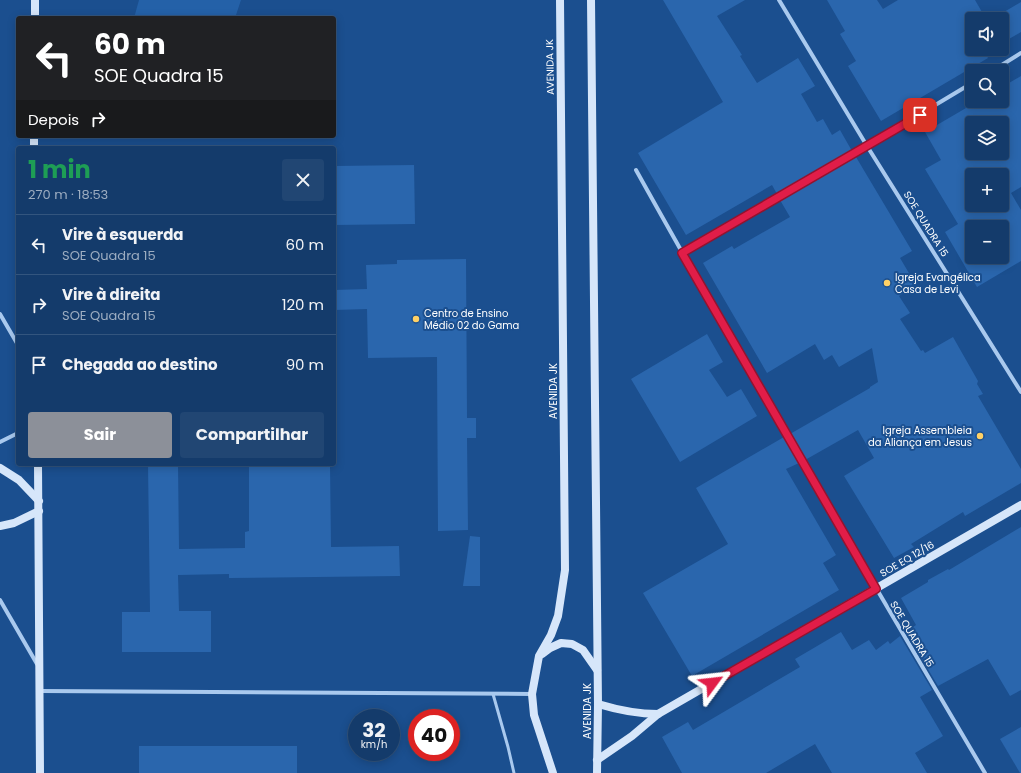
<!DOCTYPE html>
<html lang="pt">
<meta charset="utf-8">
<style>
body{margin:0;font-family:Poppins,sans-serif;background:#214673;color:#f1f3f6;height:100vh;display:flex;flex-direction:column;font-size:15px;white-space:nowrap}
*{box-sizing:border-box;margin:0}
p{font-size:13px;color:#9dadc1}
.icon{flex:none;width:22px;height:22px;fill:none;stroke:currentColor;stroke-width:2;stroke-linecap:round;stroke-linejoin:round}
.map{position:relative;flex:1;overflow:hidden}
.panel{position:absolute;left:16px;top:146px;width:320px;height:320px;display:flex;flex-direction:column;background:#143b6b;border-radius:4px;box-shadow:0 2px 10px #0003,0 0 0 1px #33557e}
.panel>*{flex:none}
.guide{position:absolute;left:16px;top:16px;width:320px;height:122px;border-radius:4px;box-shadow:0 2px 10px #0003,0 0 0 1px #33557e;background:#202124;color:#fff;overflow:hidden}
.tools{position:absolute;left:965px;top:12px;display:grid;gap:8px}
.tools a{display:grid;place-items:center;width:44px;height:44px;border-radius:4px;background:#143b6b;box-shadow:0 2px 10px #0003,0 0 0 1px #33557e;font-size:20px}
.speed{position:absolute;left:348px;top:709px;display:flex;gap:8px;font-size:20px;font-weight:700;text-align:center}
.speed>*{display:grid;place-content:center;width:52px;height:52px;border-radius:50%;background:#143b6b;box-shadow:0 2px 10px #0003,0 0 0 1px #33557e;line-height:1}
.speed small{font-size:10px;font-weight:400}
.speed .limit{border:6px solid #d22;background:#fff;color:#111}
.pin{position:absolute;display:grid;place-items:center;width:34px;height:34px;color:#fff;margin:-17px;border-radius:8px;box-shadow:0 2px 6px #0006}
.me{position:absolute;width:44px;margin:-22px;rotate:60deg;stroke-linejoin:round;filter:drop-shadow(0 0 3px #0008)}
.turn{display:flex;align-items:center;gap:14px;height:84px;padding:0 12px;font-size:18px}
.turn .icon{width:52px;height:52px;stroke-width:2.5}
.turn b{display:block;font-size:28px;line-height:34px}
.then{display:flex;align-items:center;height:38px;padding:0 12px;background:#0003;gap:8px;font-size:15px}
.round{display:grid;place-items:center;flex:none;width:42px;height:42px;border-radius:4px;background:#214673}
.summary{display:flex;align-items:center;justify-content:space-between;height:68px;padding:0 12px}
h1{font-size:24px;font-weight:700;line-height:30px;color:#1e9e55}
.button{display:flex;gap:8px;margin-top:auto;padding:8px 12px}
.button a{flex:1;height:46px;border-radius:4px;background:#8c9099;color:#fff;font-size:16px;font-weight:700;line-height:46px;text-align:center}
.button a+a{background:#214673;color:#f1f3f6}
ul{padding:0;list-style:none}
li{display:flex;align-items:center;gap:12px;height:60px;padding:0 12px;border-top:1px solid #33557e}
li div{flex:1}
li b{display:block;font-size:15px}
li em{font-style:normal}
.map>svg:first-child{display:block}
.green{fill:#2461a8}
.building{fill:#2a66ad;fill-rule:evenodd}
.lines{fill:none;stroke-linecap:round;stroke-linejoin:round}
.lane{stroke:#a9c9ee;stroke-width:3}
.street{stroke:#a9c9ee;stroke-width:4}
.secondary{stroke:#d6e6fa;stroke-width:8}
.route-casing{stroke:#92132f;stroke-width:10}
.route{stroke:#e11d48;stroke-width:7}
.poi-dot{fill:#ffd166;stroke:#1b4f8f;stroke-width:1.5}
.labels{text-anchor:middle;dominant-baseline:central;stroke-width:4;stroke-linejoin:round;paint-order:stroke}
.street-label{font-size:10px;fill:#fff;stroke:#1b4f8f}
.poi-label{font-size:10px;fill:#fff;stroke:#1b4f8f;text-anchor:start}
</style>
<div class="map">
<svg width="1021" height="773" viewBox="0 0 1021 773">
<rect width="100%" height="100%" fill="#1b4f8f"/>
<path class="green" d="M139,0H241L235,18H134Z"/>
<g class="building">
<path d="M663,0H745L717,16L742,55L740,56L757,83L798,58L815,86L801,94L817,122L823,119L832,135L840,130L852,151L777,194L772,185L686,235L638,153L723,102Z"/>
<path d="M827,0H877L883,9L898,0H975L986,19H972V49H992L985,53L988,58L881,121L848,66L856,61L840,34L845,31Z"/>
<path d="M1021,2V32L1002,43V19H992Z"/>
<path d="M1021,76V187L1011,193L1021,210V261L977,287L945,232L958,224L925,169L941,160L925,132L978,101H1002V87ZM972,123H1002V153H972ZM972,175H1002V205H972ZM972,227H1002V257H972Z"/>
<path d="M856,157L912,251L900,258L916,285L899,296L910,313L900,319L921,351L923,350L925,353L953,337L978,381L977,384L983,394L978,396L1021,469V483L965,516L963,512L911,544L914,547L894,558L844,476L874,458L858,430L805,460L790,434L870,388V387L878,382L872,348L839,367L832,355L824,360L815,344L767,373L703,263L732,246L734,249L790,217L780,200Z"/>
<path d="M414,165L415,224L334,225V166Z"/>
<path d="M466,259L467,418H476V438H467L468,530L438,531L437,357L368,358L367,309L334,310V290L367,289L366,265L397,264V260Z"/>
<path d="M707,334L723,362L709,370L727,397L741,389L757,416L680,462L631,379Z"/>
<path d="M784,437L799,463L786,469L836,555L823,563L839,590L692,676L643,593L728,544L696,488Z"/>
<path d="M148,464H178L179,549L245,548V532L249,531V464H330L331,547L399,546L400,576L229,578V574L178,575L179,611H211V652H122V612H150Z"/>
<path d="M1021,527V690L1010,696L988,659L938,686L906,632L916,625L901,598L928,582V580L948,569L949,570Z"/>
<path d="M470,536L480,537V586H463Z"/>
<path d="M841,632L852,650L869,640L876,650L888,641L890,644L900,636L932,690L920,697L943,736L915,753L927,773H832L815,744L766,773H682L662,737L688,722L693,730L800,667L795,659Z"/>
<path d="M1021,727V773H1020L1000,739Z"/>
<rect x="139" y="746" width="158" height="27"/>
</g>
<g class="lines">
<path class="lane" d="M493,694L508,747L514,773"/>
<g class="street">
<path d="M779,0L867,146L1021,392"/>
<path d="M992,71L1021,53"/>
<path d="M636,170C749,373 867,573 985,773"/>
<path d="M682,253L867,146L972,83"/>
<path d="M0,314L18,345"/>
<path d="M0,442L18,433"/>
<path d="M0,600L37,664"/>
<path d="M40,691L532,694"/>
</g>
<g class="secondary">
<path d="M591,0L598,704L597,773"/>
<path d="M35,18V0"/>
<path d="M34,136V148"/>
<path d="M38,464L40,773"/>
<path d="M0,468L19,480L39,501"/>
<path d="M0,526L14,523L39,511"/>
<path d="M542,654L550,648L561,643L572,644L583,650L597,670"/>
<path d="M598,704C618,710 637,714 658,714"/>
<path d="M597,760L632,736L658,714L1021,505"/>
<path d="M553,773L534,715L532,694L539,656L551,635L558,616L565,570L560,0"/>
</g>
</g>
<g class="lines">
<defs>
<path id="route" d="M712,683L876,589L682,253L920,115"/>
</defs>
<use href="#route" class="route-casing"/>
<use href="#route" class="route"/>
</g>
<g class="poi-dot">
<circle cx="887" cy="283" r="4"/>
<circle cx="416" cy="319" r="4"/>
<circle cx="980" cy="436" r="4"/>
</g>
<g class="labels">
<g class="street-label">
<text transform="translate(550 67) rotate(-91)">AVENIDA JK</text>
<text transform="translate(926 224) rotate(58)">SOE QUADRA 15</text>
<text transform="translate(553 391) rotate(-90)">AVENIDA JK</text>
<text transform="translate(907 559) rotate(-30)">SOE EQ 12/16</text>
<text transform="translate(912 634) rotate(59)">SOE QUADRA 15</text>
<text transform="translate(587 711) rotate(-90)">AVENIDA JK</text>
</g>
<g class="poi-label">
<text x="895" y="277">Igreja Evangélica<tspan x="895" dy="12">Casa de Levi</tspan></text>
<text x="424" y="313">Centro de Ensino<tspan x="424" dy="12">Médio 02 do Gama</tspan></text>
<text x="972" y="430" text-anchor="end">Igreja Assembleia<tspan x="972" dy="12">da Aliança em Jesus</tspan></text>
</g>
</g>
</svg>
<div class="tools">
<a><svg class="icon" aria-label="sound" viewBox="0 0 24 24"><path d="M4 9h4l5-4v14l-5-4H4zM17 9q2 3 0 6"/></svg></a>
<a><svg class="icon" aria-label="search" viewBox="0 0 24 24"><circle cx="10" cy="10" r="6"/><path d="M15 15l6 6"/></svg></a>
<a><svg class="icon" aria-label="layers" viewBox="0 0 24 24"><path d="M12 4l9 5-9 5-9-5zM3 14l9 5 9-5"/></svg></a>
<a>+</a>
<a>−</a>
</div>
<div class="speed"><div>32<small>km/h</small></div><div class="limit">40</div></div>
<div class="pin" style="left:920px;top:115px;background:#d93025"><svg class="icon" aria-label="arrive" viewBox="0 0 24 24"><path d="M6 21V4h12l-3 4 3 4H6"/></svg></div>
<svg class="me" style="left:712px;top:683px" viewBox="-20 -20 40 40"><path d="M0-17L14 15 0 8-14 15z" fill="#e11d48" stroke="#fff" stroke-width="4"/></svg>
<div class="guide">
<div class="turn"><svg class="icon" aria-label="left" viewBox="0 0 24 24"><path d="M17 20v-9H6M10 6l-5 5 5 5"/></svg><div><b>60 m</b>SOE Quadra 15</div></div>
<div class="then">Depois<svg class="icon" aria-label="right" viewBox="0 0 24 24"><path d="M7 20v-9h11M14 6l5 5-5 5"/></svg></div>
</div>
<section class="panel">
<div class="summary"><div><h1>1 min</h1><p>270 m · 18:53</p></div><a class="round"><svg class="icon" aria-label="close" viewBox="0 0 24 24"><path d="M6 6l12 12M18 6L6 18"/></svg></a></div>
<ul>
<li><svg class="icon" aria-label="left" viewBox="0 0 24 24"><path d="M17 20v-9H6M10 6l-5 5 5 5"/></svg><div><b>Vire à esquerda</b><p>SOE Quadra 15</p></div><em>60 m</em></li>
<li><svg class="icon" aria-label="right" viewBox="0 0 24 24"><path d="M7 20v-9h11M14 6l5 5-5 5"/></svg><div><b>Vire à direita</b><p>SOE Quadra 15</p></div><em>120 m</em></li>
<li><svg class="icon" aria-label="arrive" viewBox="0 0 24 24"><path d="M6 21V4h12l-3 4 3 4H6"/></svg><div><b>Chegada ao destino</b></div><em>90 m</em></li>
</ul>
<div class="button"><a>Sair</a><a>Compartilhar</a></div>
</section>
</div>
